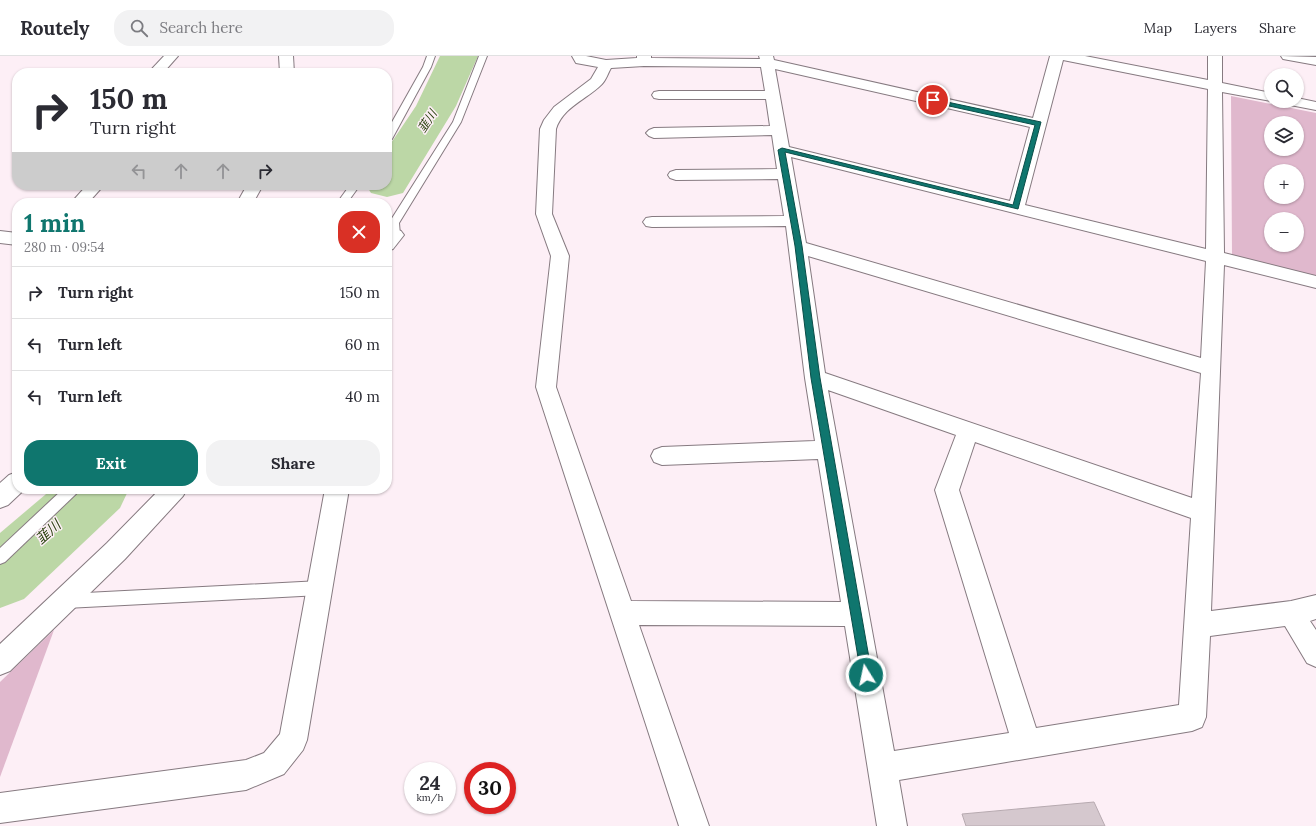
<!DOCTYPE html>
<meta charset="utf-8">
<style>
body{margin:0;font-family:Lora,"Noto Sans JP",serif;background:#f2f2f3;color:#2b2b33;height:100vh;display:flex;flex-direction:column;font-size:15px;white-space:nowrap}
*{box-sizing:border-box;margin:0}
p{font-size:13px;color:#7c7c81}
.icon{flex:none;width:22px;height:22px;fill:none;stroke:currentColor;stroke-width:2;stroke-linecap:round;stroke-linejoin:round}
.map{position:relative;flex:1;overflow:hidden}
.side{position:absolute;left:12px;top:142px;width:380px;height:296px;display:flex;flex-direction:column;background:#fff;border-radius:16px;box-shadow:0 1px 3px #0004}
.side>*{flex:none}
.guide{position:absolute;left:12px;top:12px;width:380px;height:122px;border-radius:16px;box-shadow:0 1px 3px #0004;background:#fff;color:#2b2b33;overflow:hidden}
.buttons{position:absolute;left:1264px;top:12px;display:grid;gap:8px}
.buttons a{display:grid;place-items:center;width:40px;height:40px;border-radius:50%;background:#fff;box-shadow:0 1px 3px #0004;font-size:20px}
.speed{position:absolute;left:404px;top:706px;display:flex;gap:8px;font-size:20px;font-weight:700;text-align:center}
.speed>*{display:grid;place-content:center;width:52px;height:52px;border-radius:50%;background:#fff;box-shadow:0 1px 3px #0004;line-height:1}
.speed small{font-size:10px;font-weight:400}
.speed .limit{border:6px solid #d22;background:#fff;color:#111}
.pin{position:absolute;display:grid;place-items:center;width:34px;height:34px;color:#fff;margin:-17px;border:2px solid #fff;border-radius:50%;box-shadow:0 1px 4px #0007}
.me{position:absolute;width:44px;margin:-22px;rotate:350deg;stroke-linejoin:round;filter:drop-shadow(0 0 3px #0008)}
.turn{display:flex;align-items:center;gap:14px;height:84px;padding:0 12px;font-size:18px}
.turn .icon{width:52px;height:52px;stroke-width:2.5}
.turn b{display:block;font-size:28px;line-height:34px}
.lanes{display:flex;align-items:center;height:38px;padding:0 12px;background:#0003;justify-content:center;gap:20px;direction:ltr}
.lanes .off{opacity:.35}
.round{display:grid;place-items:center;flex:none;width:42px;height:42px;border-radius:16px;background:#f2f2f3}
.headline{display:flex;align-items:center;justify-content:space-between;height:68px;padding:0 12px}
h1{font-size:24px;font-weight:700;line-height:30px;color:#0f766e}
.button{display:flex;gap:8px;margin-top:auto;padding:8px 12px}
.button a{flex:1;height:46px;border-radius:16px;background:#0f766e;color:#fff;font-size:16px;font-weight:700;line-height:46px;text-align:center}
.button a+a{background:#f2f2f3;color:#2b2b33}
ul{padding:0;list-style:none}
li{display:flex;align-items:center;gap:12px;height:52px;padding:0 12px;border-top:1px solid #e1e1e2}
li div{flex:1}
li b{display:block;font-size:15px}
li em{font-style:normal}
header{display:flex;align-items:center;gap:24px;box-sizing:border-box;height:56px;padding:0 20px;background:#fff;border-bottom:1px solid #e1e1e2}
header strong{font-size:19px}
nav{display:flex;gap:22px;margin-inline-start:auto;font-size:14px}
.search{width:280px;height:36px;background:#f2f2f3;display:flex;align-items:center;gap:10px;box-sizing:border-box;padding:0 14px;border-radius:16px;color:#7c7c81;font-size:15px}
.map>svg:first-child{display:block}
.green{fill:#e0b8cd;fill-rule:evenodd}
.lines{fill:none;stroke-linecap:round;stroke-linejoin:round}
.river{fill:#bcd7a6;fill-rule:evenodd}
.building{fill:#d5c8ce;stroke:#b7aab0}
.lane-casing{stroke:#867a80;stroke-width:2}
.street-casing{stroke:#867a80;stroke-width:2}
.lane{fill:#fff;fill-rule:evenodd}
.street{fill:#fff;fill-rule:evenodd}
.route{fill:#0f766e;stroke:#0a4d48}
.labels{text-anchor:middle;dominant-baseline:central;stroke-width:3;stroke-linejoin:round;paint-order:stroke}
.far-water-label{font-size:12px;font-style:italic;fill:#2c4411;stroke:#fdeff6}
.water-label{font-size:14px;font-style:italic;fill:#2c4411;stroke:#fdeff6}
</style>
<header>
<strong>Routely</strong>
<div class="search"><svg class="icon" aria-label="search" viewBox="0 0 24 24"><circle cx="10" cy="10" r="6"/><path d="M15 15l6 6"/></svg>Search here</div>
<nav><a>Map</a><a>Layers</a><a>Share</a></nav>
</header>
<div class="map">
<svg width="1316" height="770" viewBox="0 0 1316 770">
<rect width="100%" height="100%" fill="#fdeff6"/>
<g class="green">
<path d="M1231,40L1316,57V221L1232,200ZM1271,67H1297V93H1271ZM1271,115H1297V141H1271ZM1271,163H1297V189H1271Z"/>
<path d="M54,574L0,721V626Z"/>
</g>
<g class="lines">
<g class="river">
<path d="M440,0H478L456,50L403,137L387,141L371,137L366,129H387V93L416,50Z"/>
<path d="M52,433H129L120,452L24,543L0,552V477Z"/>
</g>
</g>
<path class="building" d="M1094,746L1105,770H966L962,758Z"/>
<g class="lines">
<defs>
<g id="lane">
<path d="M427,0H435L431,11L392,83L387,86V75L423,11Z"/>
<path d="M479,0H487L461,66L399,167L400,179L399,181H391L389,167L453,66Z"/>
<path d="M350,129H360L347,147H337Z"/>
<path d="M63,433H79L77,437L5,506L0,508V492Z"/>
<path d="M320,525L325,527L327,532L325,537L320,539L66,552L61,550L58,545L61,540L66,538Z"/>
</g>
<g id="street">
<path d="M164,0H178L163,17H148Z"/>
<path d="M279,0H293L294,17H280Z"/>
<path d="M572,0H586L606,4L637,2V0H651V2L760,3L759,0H773L774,4L1033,62L1050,0H1085L1208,24V0H1222V27L1271,37V45L1222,36L1224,197L1316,220V232L1224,209L1211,555L1291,545L1316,539V563L1310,565L1316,574V611L1307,607L1285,570L1210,580L1206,661L1202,671L1192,675L899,724L907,770H877L845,570L639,569L709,770H679L536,331L551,200L536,158L540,73L544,64L554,51L591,23L598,11L576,7ZM1063,4L1208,33L1206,193L1025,149ZM644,10L761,11L765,35H659L654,36L652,39L654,42L659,43H766L770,70L654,72L649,74L646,77L649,80L654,82L772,79L777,113L676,114L670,116L668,119L670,122L676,124L778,123L784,160L652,161L646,162L643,166L646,170L652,171L786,170L805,322L815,385L662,391L654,394L651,400L654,406L662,409L818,403L841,546L631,545L556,331L569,200L552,158L556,73C563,51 586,44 602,28C606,24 608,17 611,12ZM775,13L1030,71L1010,145L789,91ZM791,101L1206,205L1201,302L806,187ZM808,200L1201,317L1192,442L825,317ZM828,334L956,379L935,434L1009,677L894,695ZM975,386L1191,462L1179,649L1036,672L959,434Z"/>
<path d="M1281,0L1316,1V9L1283,3Z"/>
<path d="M1297,42L1316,46V54L1285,48L1283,45H1297Z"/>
<path d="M87,129H104L88,147H71Z"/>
<path d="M247,129H263L253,147H237Z"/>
<path d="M395,173L401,175L404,179L393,193L387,195V177Z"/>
<path d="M0,175L17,177V189L0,187Z"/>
<path d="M17,416V433H25L8,449L0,452V427L9,419Z"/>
<path d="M160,433H187L183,440L125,503L10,615L0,619V588L107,487Z"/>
<path d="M325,433H349L307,684L303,694L284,718L246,734L0,767V737L246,704L264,697L280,678Z"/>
</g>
</defs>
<use href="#lane" class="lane-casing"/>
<use href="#street" class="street-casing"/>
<use href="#lane" class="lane"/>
<use href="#street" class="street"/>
</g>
<path class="route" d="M933,43L1041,66L1018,153L785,96L802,190L820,322L872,619L870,623L866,625L862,623L861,619L811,322L795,190L778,94L782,92L1013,149L1035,69L931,46V43Z"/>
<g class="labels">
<g class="far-water-label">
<text transform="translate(427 65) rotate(-57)">韮川</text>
</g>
<g class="water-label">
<text transform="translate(48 476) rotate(-42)">韮川</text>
</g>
</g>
</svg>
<div class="buttons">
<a><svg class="icon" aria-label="search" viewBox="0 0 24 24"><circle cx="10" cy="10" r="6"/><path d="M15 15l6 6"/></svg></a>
<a><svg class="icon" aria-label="layers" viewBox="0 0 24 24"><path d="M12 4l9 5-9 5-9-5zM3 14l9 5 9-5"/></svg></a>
<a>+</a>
<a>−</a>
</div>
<div class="speed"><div>24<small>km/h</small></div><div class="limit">30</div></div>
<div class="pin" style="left:933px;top:44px;background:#d93025"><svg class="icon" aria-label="arrive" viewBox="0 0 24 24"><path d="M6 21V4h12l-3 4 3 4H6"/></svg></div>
<svg class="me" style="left:866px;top:619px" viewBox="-20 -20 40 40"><circle r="17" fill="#0f766e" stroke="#fff" stroke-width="3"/><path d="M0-11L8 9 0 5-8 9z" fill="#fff"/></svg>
<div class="guide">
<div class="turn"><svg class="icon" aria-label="right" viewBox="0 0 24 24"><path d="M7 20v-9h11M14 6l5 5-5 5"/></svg><div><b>150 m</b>Turn right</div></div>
<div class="lanes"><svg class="icon off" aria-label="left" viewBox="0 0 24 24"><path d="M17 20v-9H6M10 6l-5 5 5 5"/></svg><svg class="icon off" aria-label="ahead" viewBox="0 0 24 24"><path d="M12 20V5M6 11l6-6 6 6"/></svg><svg class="icon off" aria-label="ahead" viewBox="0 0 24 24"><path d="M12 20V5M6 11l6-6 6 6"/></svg><svg class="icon" aria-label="right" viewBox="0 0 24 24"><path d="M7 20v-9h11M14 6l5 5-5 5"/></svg></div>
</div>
<section class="side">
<div class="headline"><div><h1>1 min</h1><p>280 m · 09:54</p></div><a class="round" style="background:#d93025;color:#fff"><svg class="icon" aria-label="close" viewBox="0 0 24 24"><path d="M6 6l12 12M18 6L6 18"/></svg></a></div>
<ul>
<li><svg class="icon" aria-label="right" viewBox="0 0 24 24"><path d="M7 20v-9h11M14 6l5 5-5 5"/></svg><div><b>Turn right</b></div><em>150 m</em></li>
<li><svg class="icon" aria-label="left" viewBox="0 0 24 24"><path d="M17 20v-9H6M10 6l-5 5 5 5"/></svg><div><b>Turn left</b></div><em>60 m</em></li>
<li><svg class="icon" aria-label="left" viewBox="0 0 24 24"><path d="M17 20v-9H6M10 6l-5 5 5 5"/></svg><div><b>Turn left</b></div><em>40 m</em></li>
</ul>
<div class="button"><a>Exit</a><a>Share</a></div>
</section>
</div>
